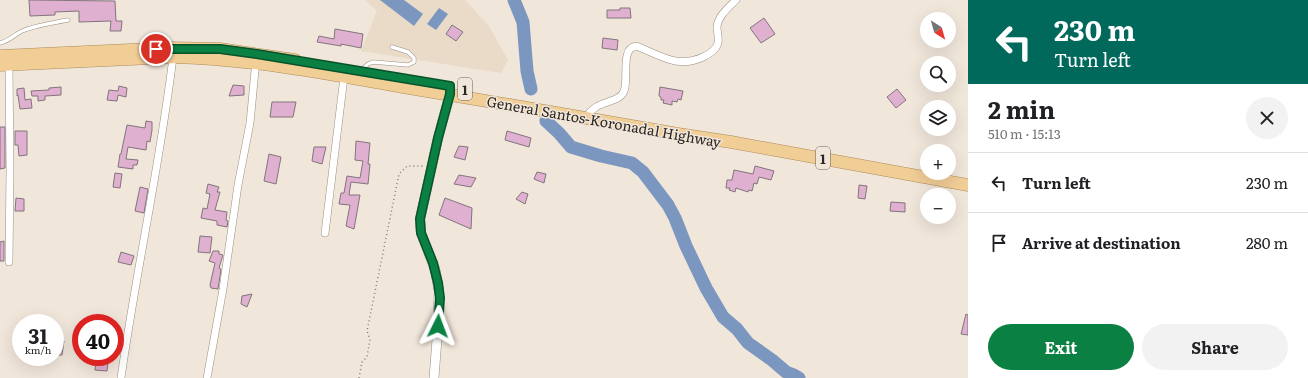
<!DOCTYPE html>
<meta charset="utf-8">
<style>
body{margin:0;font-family:Literata,serif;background:#f2f2f2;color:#202124;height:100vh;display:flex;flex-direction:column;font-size:15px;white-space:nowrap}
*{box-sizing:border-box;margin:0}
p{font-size:13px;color:#757577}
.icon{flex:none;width:22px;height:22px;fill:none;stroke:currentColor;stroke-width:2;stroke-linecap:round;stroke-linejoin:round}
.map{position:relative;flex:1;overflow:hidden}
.side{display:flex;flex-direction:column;background:#fff;width:340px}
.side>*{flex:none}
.banner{background:#00695c;color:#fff;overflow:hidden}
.needle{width:26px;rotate:143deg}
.fabs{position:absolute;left:920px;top:12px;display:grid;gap:8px}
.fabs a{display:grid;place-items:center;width:36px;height:36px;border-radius:50%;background:#fff;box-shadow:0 4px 16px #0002;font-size:20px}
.speed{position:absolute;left:12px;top:314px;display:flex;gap:8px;font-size:20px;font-weight:700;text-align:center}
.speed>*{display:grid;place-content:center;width:52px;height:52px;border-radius:50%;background:#fff;box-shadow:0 4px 16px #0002;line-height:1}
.speed small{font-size:10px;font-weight:400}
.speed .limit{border:6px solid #d22;background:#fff;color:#111}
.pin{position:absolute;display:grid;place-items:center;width:34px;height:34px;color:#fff;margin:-17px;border:2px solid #fff;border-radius:50%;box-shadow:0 1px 4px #0007}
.me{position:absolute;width:44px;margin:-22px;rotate:3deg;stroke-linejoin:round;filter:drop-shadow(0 0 3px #0008)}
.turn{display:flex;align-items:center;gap:14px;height:84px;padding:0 20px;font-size:18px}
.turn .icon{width:52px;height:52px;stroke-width:2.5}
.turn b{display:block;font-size:28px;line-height:34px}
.round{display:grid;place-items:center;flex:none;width:42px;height:42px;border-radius:21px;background:#f2f2f2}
.overview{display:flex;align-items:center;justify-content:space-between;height:68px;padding:0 20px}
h1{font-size:24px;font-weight:700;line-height:30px}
.primary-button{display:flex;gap:8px;margin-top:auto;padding:8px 20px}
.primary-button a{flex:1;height:46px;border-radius:24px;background:#0b8043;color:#fff;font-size:16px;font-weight:700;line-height:46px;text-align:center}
.primary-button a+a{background:#f2f2f2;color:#202124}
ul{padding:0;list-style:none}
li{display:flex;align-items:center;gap:12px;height:60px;padding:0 20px;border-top:1px solid #e0e0e0}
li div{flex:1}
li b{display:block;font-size:15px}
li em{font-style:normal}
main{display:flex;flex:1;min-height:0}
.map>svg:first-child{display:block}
.built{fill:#eadac8}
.water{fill:#7c97bf}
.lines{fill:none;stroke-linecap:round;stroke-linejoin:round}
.river{stroke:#7c97bf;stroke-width:13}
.building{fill:#dfb0cf;stroke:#82757d}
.service-casing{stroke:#998f84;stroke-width:4.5}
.minor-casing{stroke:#998f84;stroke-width:8}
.tertiary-casing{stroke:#998f84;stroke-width:10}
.trunk-casing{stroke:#aa8b5e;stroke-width:13}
.path{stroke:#847d76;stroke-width:1.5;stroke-dasharray:1 3;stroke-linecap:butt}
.service{stroke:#fff;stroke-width:3.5}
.minor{stroke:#fff;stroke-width:7}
.tertiary{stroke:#fff;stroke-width:9}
.trunk{stroke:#f2ce97;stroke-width:12}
.route-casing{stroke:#07532c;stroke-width:10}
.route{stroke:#0b8043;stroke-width:7}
.labels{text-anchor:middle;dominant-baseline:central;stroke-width:3;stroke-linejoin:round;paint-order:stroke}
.shield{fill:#f1e6da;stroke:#66605a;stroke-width:1}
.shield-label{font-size:13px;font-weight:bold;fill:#2b2723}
.street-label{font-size:14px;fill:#2b2723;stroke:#f1e6da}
</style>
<main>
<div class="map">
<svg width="968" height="378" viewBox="0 0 968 378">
<rect width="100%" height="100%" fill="#f1e6da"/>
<path class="built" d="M365,0H465L489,26L508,60L501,73L361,51L377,11Z"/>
<g class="water">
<path d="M380,0H404L423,14L414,26Z"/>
<path d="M439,8L448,14L436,30L427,24Z"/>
</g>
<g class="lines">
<g class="river">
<path d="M514,0L523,22L527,71L531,89"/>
<path d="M546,121L559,133L571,147L601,156L632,163L643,172L668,205L675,218L686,246L706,288L723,317L737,329L748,343L772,360L786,372L794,375L799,378"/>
</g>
</g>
<g class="building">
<path d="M29,0L115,1L116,21H122L121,31H110L111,21L79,22V11L55,12V15L30,16Z"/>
<path d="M620,8H630L631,18H607V10H620Z"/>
<path d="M764,18L775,34L761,43L750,28Z"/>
<path d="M452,25L463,32L456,41L446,34Z"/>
<path d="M335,29L363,34L361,48L341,44V46L317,42L319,36L334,39Z"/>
<path d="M603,38L618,40L617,50L602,48Z"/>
<path d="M233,85L244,86V95L229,96Z"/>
<path d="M119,86L127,88L126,97L118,95L117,101L107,100L109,90L118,91Z"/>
<path d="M61,87V95L45,96V100L38,101V96H32L31,91L49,90V88Z"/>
<path d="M660,87L683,91L681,100L678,99L677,102L672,101V105L663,103L664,100H661V97L659,96Z"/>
<path d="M24,88L25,100L31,99L32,108L20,109L18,95L17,96V89Z"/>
<path d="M897,89L906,100L896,108L887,97Z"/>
<path d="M272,102H296L293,117H270Z"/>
<path d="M146,121L152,122V130L150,142L147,141L146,150L128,147L126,159L138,160L137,165H133V169L118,167L120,154H121L127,125L145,128Z"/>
<path d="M0,127H5V168L0,169Z"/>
<path d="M15,131H27V155L19,156L18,145H15Z"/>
<path d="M507,131L531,138L529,147L505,140Z"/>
<path d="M356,141L370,143L368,164H370L368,184L351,182L349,195H360L354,229L346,226L350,205L339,204L341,193H344L347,176L360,178L363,161L355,160Z"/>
<path d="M459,146L468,147L465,160L454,157Z"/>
<path d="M314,147H326L322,164L312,161Z"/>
<path d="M269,154L281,157L276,184L264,181Z"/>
<path d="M755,166L774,171L771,180L759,177L757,184L754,183L752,191L749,190L748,192L736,188L735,192L729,190L730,188H726L727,180H732L734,170L753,174Z"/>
<path d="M537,172L546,174L544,183L534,179Z"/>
<path d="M115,173L122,174L120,188L113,187Z"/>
<path d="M459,175L476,178L471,187L454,184Z"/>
<path d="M208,184L219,187L217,192H220L215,210L227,212L226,220L228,221L227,227L217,225V221L201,218L203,208L207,209L210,194L206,193Z"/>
<path d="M859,185L867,186L865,199L858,198Z"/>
<path d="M140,187L148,189L144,213L135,211Z"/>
<path d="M522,192L528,194L525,204L516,199Z"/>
<path d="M16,198L24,199V211H15Z"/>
<path d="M445,198L472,208L471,229L439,215Z"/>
<path d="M891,202L905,203V212L890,211Z"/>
<path d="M200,236L212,237L210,253L198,252Z"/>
<path d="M4,241V261H0V242Z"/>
<path d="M213,251H219V254L223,255L219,268L221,269L218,289L211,288L210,285L215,263L209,261Z"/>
<path d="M121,252L134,256L131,265L118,262Z"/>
<path d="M252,294L247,307L241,304L242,296Z"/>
<path d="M966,314L968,315V335L961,334Z"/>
<path d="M55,340L64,341L62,355H55Z"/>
<path d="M96,360L108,362L107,371L95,370Z"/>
</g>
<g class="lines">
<defs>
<g id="service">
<path d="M0,43C9,41 14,35 22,31C36,25 53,23 68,20"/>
<path d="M359,72L368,64L373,62L408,65L414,62V58L408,52L392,47"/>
</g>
<g id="minor">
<path d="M9,65L10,170L9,262"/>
<path d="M590,112C593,109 597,106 600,105C608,101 621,100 624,91C629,80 620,48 636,46C660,55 677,69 703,57C710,54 716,50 718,43C719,37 717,32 717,27C718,16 728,8 736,0"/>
<path d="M325,233L344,77"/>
<path d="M121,378C136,271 160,165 173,57"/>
<path d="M207,378L223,289L238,185L250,123L256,60"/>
</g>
<path id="tertiary" d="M434,378L438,326L439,291L435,269L421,233L420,219L438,138L450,94V86"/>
<g id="trunk">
<path d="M0,56L172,48L220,49L295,60"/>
<path d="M0,65L173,57C252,59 331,74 409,88C499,103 588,118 678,134L731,142L968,185"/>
</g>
</defs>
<use href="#service" class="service-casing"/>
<use href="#minor" class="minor-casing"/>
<use href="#tertiary" class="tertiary-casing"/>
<use href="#trunk" class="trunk-casing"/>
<path class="path" d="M359,378L362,362L367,357L370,340L367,331L399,174L407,166H424"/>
<use href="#service" class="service"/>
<use href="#minor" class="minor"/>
<use href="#tertiary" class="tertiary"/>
<use href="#trunk" class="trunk"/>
</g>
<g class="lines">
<defs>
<path id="route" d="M156,49H220L257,54L450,86V94L438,138L420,219L421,233L433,263L438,283L440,298L438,326"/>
</defs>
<use href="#route" class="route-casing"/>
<use href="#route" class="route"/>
</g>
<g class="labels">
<g class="shield">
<rect x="458" y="78" width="14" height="22" rx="3"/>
<rect x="816" y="147" width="14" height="22" rx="3"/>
</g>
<g class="shield-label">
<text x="465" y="89">1</text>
<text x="823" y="158">1</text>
</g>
<g class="street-label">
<text transform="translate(604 121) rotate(10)">General Santos-Koronadal Highway</text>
</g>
</g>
</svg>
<div class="fabs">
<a><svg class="needle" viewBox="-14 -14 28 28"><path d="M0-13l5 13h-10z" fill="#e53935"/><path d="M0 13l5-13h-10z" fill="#757577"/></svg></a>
<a><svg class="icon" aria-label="search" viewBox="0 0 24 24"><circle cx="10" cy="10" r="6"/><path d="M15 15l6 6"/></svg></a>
<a><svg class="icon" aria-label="layers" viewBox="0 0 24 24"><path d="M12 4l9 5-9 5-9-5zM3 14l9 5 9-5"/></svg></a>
<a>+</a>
<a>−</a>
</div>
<div class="speed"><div>31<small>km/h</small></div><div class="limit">40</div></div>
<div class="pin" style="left:156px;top:49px;background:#d93025"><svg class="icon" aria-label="arrive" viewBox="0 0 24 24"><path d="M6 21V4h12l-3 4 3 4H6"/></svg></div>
<svg class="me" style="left:438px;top:326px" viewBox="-20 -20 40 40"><path d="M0-17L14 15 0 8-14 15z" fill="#0b8043" stroke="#fff" stroke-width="4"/></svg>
</div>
<section class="side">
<div class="banner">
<div class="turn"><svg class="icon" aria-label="left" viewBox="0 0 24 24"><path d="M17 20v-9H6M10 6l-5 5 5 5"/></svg><div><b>230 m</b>Turn left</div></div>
</div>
<div class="overview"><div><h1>2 min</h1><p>510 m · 15:13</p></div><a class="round"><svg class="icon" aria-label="close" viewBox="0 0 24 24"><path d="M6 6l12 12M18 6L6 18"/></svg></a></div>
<ul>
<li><svg class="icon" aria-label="left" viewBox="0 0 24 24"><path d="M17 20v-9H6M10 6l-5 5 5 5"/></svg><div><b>Turn left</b></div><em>230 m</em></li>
<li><svg class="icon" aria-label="arrive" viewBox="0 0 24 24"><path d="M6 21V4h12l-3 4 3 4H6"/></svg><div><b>Arrive at destination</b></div><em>280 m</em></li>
</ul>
<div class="primary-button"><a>Exit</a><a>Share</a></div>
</section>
</main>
